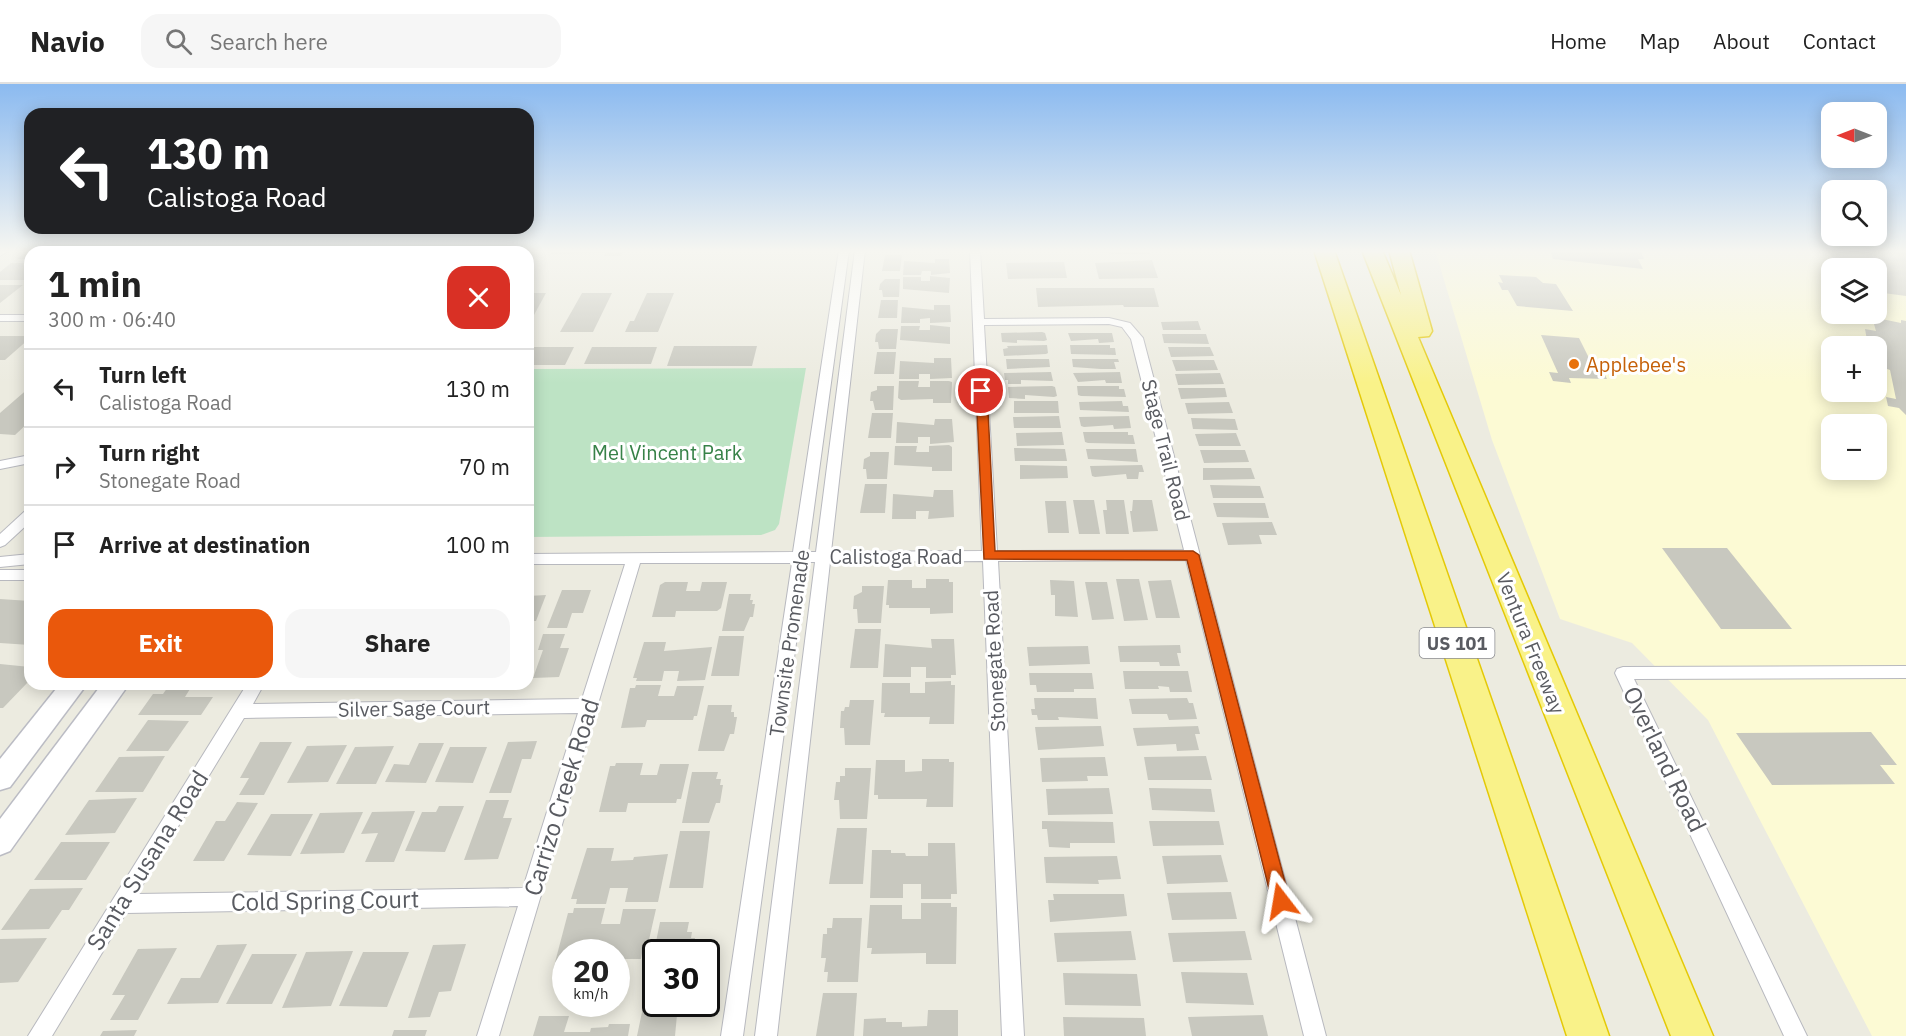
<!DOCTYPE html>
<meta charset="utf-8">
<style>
body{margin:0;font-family:"IBM Plex Sans",sans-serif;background:#f6f6f6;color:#222;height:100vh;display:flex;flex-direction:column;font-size:22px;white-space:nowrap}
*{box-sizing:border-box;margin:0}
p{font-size:20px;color:#767676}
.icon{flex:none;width:33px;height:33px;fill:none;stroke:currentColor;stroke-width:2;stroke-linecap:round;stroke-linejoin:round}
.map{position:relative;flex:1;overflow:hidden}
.side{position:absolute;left:24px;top:162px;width:510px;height:444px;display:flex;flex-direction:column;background:#fff;border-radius:18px;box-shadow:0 3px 15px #0003}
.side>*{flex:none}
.top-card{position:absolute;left:24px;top:24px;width:510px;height:126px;border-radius:18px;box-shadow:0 3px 15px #0003;background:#202124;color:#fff;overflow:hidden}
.needle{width:39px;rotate:270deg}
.tools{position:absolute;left:1821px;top:18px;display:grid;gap:12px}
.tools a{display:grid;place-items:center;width:66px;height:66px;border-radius:12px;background:#fff;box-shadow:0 3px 15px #0003;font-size:30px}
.speed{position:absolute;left:552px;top:855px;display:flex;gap:12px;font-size:30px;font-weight:700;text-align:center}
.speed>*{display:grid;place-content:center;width:78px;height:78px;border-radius:50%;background:#fff;box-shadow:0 3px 15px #0003;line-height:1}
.speed small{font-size:15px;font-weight:400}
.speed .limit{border:3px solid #111;border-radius:9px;background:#fff;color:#111}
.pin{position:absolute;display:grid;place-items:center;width:51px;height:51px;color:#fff;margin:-26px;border:3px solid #fff;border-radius:50%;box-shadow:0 2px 6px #0007}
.me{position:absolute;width:66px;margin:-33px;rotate:346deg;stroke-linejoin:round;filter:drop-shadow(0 0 4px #0008)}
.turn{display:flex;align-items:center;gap:21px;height:126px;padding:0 24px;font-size:27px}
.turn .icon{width:78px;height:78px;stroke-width:2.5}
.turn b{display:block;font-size:42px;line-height:51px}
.round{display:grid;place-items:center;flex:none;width:63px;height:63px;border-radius:18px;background:#f6f6f6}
.headline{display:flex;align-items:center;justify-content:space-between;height:102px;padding:0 24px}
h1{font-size:36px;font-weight:800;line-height:45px}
.action{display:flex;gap:12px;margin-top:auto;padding:12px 24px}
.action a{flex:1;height:69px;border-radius:18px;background:#ea580c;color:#fff;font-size:24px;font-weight:800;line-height:69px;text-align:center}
.action a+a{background:#f6f6f6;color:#222}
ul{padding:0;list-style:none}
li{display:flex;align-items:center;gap:18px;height:78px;padding:0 24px;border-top:2px solid #e0e0e0}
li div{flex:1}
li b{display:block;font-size:22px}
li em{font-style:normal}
header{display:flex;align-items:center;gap:36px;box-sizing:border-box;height:84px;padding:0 30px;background:#fff;border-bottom:2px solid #e0e0e0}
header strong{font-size:28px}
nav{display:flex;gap:33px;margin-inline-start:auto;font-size:21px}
.search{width:420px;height:54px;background:#f6f6f6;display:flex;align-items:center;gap:15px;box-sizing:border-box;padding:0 21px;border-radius:18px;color:#767676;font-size:22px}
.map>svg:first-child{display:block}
.commercial{fill:#fcfad4;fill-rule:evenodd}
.green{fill:#bde3c4}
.building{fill:#c8c8bf}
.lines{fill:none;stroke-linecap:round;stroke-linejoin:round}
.street-casing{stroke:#b8b9bf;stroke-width:2}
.secondary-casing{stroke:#bbbcc4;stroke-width:3}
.highway-casing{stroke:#e4c907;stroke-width:3}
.street{fill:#fff;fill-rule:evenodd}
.secondary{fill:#fff;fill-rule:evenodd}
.highway{fill:#f9f289;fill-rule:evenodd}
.route{fill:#ea580c;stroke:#983908;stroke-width:1.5}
.food-dot{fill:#e8710a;stroke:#fff;stroke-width:2}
.labels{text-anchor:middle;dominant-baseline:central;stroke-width:6;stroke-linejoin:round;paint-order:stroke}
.shield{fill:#fff;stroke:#8b8c90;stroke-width:1.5}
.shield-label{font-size:18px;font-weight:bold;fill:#595b61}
.food-label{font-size:20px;fill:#c56008;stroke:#fff;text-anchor:start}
.street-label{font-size:20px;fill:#595b61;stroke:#fff}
.park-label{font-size:20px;fill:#378248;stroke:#fff}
.near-street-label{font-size:24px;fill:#595b61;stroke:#fff}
</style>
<header>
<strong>Navio</strong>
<div class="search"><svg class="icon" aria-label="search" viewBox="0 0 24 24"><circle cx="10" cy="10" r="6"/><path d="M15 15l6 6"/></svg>Search here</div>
<nav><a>Home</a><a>Map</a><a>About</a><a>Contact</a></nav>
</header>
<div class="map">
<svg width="1906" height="952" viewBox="0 0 1906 952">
<rect width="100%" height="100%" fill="#ecebe0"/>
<path class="commercial" d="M1435,166H1906V952H1872L1708,636L1632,559L1560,535L1492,356ZM1832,184H1876V230H1832ZM1832,262H1876V308H1832ZM1832,340H1876V386H1832Z"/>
<path class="green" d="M806,284L779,440L775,446L761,451L528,453V285Z"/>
<g class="building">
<path d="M29,166H69L66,168H30V175H17Z"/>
<path d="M187,166H226L224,168H184Z"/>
<path d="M247,166H287L285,168H245Z"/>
<path d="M552,166H624L621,172H604L606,169L550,170Z"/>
<path d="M1093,166H1149L1150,170H1116L1093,168Z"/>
<path d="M1550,166H1640L1644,175H1638L1643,185L1553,175Z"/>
<path d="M1827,166L1906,168V212L1876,208V184H1841Z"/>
<path d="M885,171H902L900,187H882Z"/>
<path d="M935,175H949L950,189L931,191V187H922L921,191H903L904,177L935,179Z"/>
<path d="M1152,176L1158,194L1099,195L1095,179Z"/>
<path d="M1064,178L1067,194L1008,195L1006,179Z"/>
<path d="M11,179H30V196H0V188Z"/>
<path d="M1499,191L1536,193L1543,199L1556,200L1573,227L1517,222L1508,206H1502L1498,198L1503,199Z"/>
<path d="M930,192L950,194L949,209L903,205V193H921V197H930Z"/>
<path d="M885,195H900L899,213H883L882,206H879L880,200Z"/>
<path d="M0,201H23L0,219Z"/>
<path d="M1036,204H1154L1159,223H1124L1123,221L1038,223Z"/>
<path d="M528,209H546L528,242Z"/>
<path d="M582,209H612L593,248H560Z"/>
<path d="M647,209H674L658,248H625L630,237H634Z"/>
<path d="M881,216H898L897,234H878Z"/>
<path d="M934,221H950L951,238L930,239V234L920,235V239H901L902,223L934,226Z"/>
<path d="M1872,233L1901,239V236L1906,237V331L1899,324L1888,322L1886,313L1896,315L1890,286L1884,284L1876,262H1868L1865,245L1876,247Z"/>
<path d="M1198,237L1201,246H1163L1161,238Z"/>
<path d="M930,241L950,243V260L900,256L901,242H920L919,246H930Z"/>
<path d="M881,245H898L896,265H879L878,258H875L876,250Z"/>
<path d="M1042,248L1045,249L1047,256L1044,257L1017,256V259L1002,258L1001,249Z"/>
<path d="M1068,249H1112L1114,258L1099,259L1098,255L1071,257Z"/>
<path d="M1162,250H1206L1209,260L1164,259Z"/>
<path d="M1541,251L1579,254L1592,280L1600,281L1607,295L1569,294L1571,299L1553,297L1549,288L1558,289Z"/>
<path d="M0,252H30V254L5,276H0Z"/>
<path d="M1047,261L1048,269L1046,270L1004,272L1003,265L1008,264L1007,262Z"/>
<path d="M1070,261H1110V264H1115L1116,271L1071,270Z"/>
<path d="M674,262H757L752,282H667Z"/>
<path d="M528,263H574L565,281H528Z"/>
<path d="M592,263H657L651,280H584Z"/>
<path d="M1168,263H1210L1214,272L1171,273Z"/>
<path d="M877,268H896L894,290H874Z"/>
<path d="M934,274H951L952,294L930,295V290H919V295H899L900,277L934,279Z"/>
<path d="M1006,275H1049L1050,283L1007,285Z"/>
<path d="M1072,275H1118L1119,278H1114L1116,285H1101L1073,283Z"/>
<path d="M1172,276H1214L1218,286L1176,287Z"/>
<path d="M1051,288L1053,297L1021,296V300H1008V296H1005L1004,289Z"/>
<path d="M1120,288L1122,299H1106L1105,296L1078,298L1073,289Z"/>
<path d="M1220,289L1224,300L1178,301L1175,290Z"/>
<path d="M899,297H919L918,303H930V297H949L952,298L951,319H933V315L901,316L898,314Z"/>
<path d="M877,302H894L893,326H875L873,317H870L871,308L877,306Z"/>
<path d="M1052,302L1055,303L1057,312L1054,313L1025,311V315L1009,314L1008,303Z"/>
<path d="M1077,302H1119V305H1124L1126,313L1081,312L1078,311Z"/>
<path d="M30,303V337L15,351L0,350V329Z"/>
<path d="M1178,304H1225L1227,313L1181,315Z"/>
<path d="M1014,317H1058L1059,329H1014Z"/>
<path d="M1122,317L1123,322H1128L1129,328L1080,326L1079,318Z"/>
<path d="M1229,318L1233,329L1188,330L1185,319Z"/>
<path d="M872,329H893L891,354H868Z"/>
<path d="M1059,332L1061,344H1014L1013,333Z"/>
<path d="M1129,332L1131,344L1114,345L1113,341L1084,343L1081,342L1079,333Z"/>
<path d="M1191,334L1235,335L1238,346L1193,345Z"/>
<path d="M935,335H952L954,358L930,360V353H918V359H896L897,338L934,341Z"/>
<path d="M1062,348L1064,361L1017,362L1016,349Z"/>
<path d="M1083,348H1128V351H1133L1135,360L1088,359L1085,358Z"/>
<path d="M1236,349L1241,362H1199L1195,350Z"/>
<path d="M949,361L952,363V387H932V383L894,381L895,362H917L916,368H929V362Z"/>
<path d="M1014,364L1065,365L1067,377H1015Z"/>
<path d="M1086,365H1136L1138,378L1088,375Z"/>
<path d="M1200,366H1245L1249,378L1204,379Z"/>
<path d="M870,368H889L887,395H867L866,385H863L864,375L870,372Z"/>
<path d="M1020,381L1067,382L1068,394L1020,395Z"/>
<path d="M1142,381L1144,388H1139L1138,395H1127L1126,390L1095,393L1092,392L1090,382Z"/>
<path d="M1203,384H1251L1255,395L1203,396Z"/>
<path d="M865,400H887L885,429H860Z"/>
<path d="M1210,401L1260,402L1264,414H1213Z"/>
<path d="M934,406H953L954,433L928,435L929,427H916V435H892L893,410L933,413Z"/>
<path d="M1073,416H1094L1100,450H1079Z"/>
<path d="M1106,416H1124L1129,450H1106L1103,426H1107Z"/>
<path d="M1133,416H1152L1158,447L1133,448L1130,427H1132Z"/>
<path d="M1045,417H1066L1069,449H1048Z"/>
<path d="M1213,419H1265L1269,434L1217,433Z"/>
<path d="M1272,438L1277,451H1259L1262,460L1228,461L1222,439Z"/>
<path d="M1662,464H1727L1792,545H1721Z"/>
<path d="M926,495H949V498H953V529L930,530V524H889V521H886L888,496H912V504H926Z"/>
<path d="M1116,495H1139L1148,536L1124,537Z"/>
<path d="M1050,496L1074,497L1078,533L1055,532V511H1051Z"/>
<path d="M1171,496L1180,534H1156L1148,497Z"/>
<path d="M665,498H688L686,507H700L702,498H727L721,524L717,527H676L675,533H652L660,501Z"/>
<path d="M1085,498H1107L1114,535L1092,536Z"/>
<path d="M862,502H884L881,539H858L857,525H853L854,512L862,508Z"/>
<path d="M562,506H591L583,529H572L567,544H547Z"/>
<path d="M729,510H751L750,516H753L752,520H755L753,533H750L744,547H722Z"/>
<path d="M546,511L536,537H528V512Z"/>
<path d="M0,515L30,517V561L0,559Z"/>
<path d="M855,545H881L878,584H850Z"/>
<path d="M543,550H565L560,564H569L559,593L533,594L543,566H538Z"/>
<path d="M719,552H744L739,592H711Z"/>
<path d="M931,555H954L956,591H951V594H926V583H911V593H883L885,560L932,564Z"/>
<path d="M644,558H666L664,567L712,563L705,596L677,597L679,587H664L662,597H636L637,594H633Z"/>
<path d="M1180,561L1181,569H1177L1180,582H1160L1159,578H1120L1118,562Z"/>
<path d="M1088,562L1090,580L1029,582L1027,563Z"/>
<path d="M0,580L30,583V596L3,624H0Z"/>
<path d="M1123,587H1188L1192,608H1170L1169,603L1158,602L1159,605H1125Z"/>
<path d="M1029,589H1092L1094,605H1074V608H1037L1036,601H1030Z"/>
<path d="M951,597V601H955L954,640H929L930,633H884L885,629H881L882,599H910V609H925V598Z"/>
<path d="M170,600H193L185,613H213L201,631H138L153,610H163Z"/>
<path d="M636,601H661L658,612H674L677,602H704L697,632H694L693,636H647L645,643L621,644L630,604H635Z"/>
<path d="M1034,614H1096L1098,635L1058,633L1059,636H1038L1037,631H1032L1031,625H1035Z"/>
<path d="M1187,614L1189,619H1193L1197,635L1169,636L1167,630H1132L1129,615Z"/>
<path d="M850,616H874L870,661H845L844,644H840L841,627H844L845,623H849Z"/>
<path d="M708,621H732L731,628H734V633H737L734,650H730L724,667H698Z"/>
<path d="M148,636L189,637L168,667H126Z"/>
<path d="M1101,642L1104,662L1038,666L1035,643Z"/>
<path d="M1198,642L1200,650H1195L1199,666L1177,667L1176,660L1137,662L1133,644Z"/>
<path d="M1871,648L1897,681H1880L1895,700L1772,701L1736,649Z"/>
<path d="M537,657L531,675H522L511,709H489L508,658Z"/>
<path d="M260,658H292L264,711H239L249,694H240Z"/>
<path d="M419,659H444L426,699L385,698L394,680L409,681Z"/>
<path d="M347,661L328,698L287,699L307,662Z"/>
<path d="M394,662L376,700H336L355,663Z"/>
<path d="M450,663H487L473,699L435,698Z"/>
<path d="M165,672L143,708H95L119,673Z"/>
<path d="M1206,672L1212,696H1148L1144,673Z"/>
<path d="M1105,673L1108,692H1087L1088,697L1042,698L1040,674Z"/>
<path d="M922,675H949V678H954L953,723H926L927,715H878V711H874L876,676H905V688L922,687Z"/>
<path d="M616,679H643L640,691H657L660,680H689L681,715H677L676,719H628L626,728H599L610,682H615Z"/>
<path d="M845,684H871L867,735H840L839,716H834L836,698H840V692H845Z"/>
<path d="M692,688H718L716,695H721L720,701H723L720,719H716L709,739H682Z"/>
<path d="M1109,704L1113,730L1048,731L1046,705Z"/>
<path d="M1149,704L1211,705L1215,728L1152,726Z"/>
<path d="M137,714L115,749L65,751L89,716Z"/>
<path d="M486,716H509L503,734H512L498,775L464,776Z"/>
<path d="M237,718L258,719L224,777H193L216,737H225Z"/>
<path d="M439,722H464L445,768L405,767L422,728H436Z"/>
<path d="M415,727L394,778H365L378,749L361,750L372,728Z"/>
<path d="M363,728L344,769L300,770L320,729Z"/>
<path d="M271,730H313L291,772L247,771Z"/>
<path d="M1042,737L1113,738L1115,759H1070V764L1049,763L1047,745H1042Z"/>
<path d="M1149,737H1219L1224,761L1153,762Z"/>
<path d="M837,744H867L863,800H829Z"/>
<path d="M680,747H710L703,804H669Z"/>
<path d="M61,758H110L86,796H34Z"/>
<path d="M928,759H955L957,810H951V815H921V800H903V814H870L872,766H891V769H905L906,772H928Z"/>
<path d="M587,764H614L611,777L633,776L634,773L668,770L658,818H625L628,804H610L606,820H576L577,815H571Z"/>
<path d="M1221,771L1228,798L1167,800L1162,772Z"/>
<path d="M1117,772L1121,795L1098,796L1099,800L1046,799L1044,773Z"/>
<path d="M83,804L69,826H62L49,845L1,846L30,805Z"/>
<path d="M1231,808L1237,835L1172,836L1167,809Z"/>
<path d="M1053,810H1124L1127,832L1050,838L1048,816H1054Z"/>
<path d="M921,819H951V823H957L956,880H926V869L871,870L872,864H867L870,821H902V835H921Z"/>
<path d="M574,824H605L601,840H620L623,825H656L646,869H642L641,875H616V868H566V886H553L568,829H573Z"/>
<path d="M833,834H862L858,898H827L828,888H824L826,874H821L823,850H827V844H832Z"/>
<path d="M660,838H689L687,848H692L691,854H695L692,868H656V903H647Z"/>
<path d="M1131,847L1136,876L1057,878L1054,849Z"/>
<path d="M1245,847L1252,876L1173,878L1168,849Z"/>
<path d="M47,854L18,898L0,899V855Z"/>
<path d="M247,860L218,919L167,920L181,894H200L217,861Z"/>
<path d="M466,860L451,907L439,908L430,933L408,934L433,861Z"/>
<path d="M177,864L138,936H110L125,911H112L138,865Z"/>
<path d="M353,867L331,922L282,924L306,868Z"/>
<path d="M363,868H409L387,923L339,922Z"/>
<path d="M252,870H297L272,920H226Z"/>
<path d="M1181,888L1247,889L1254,921L1186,919Z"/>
<path d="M1063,889L1137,890L1141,922L1065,921Z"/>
<path d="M823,909H857L854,952H816Z"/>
<path d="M645,914H656V920H678L675,952H637Z"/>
<path d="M928,926H958V952H863L864,935L886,934V938H902V943L927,942Z"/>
<path d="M1263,931L1268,952H1192L1188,933Z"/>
<path d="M539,932H569L564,948H590L591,944L608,943L609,940H630L628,952H533Z"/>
<path d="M1063,933L1144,934L1146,952H1064Z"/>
<path d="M137,946L134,952H100L103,947Z"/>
<path d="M394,946H427L425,952H392Z"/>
</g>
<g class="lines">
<defs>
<g id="street">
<path d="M0,166H9L0,172Z"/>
<path d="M839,166H849L808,468H816L855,166H865L831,468L982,467L970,166H980L984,235L1109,234L1130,239L1143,254L1326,952H1304L1186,476L998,477L1024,952H1002L983,477L830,478L777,952H755L815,478H807L743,952H721L792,479H640L499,952H477L518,822L126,829L52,952H28L247,600H264L253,620L582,615L625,480H528V470L793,468ZM1109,240L1122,243L1131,255L1184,466L997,467L984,241ZM578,629L523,804L137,810L244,634Z"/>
<rect x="0" y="231" width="30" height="6"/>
<path d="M30,371V379L0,385V377Z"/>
<path d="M30,425V438L5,461L0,463V450L25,427Z"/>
<path d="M30,470V480L0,483V473Z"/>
<rect x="0" y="486" width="30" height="10"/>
<path d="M1906,582V594L1634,595L1807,952H1784L1615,589L1617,585L1623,583Z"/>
</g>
<g id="secondary">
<path d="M60,600H87L10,703L0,706V675Z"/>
<path d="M102,600H129L10,767L0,771V735Z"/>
</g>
<g id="highway">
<path d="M1314,166H1334L1609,952H1567Z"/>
<path d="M1362,166H1382L1401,211L1389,166H1409L1432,247L1429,252L1418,253L1713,952H1671Z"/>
</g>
</defs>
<use href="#street" class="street-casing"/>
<use href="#secondary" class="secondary-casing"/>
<use href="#highway" class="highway-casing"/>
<use href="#street" class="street"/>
<use href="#secondary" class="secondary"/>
<use href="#highway" class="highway"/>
</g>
<linearGradient id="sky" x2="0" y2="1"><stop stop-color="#8bbaf0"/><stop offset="0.56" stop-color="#f6f6f1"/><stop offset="1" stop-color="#f6f6f1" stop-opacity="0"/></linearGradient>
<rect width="1906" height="299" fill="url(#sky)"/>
<path class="route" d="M981,303L987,307L995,467H1193L1199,471L1290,817L1287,823L1281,825L1274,823L1272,817L1187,476L984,475L976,307Z"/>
<circle class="food-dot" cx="1574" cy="280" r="6"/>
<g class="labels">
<rect class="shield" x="1419.5" y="544" width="75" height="30" rx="4.5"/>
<g class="shield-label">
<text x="1457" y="559">US 101</text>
</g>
<g class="food-label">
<text x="1586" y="280">Applebee's</text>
</g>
<g class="street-label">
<text transform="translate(1166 366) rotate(76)">Stage Trail Road</text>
<text x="896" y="472">Calistoga Road</text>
<text transform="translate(789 559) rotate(-82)">Townsite Promenade</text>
<text transform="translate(1531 559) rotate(68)">Ventura Freeway</text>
<text transform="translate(994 577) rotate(-93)">Stonegate Road</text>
<text transform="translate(414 624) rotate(-1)">Silver Sage Court</text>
</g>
<g class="park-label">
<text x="667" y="368">Mel Vincent Park</text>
</g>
<g class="near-street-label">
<text transform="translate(1665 675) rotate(64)">Overland Road</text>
<text transform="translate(561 713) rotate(-73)">Carrizo Creek Road</text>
<text transform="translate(147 776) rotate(-58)">Santa Susana Road</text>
<text transform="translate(325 816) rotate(-1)">Cold Spring Court</text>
</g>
</g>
</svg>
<div class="tools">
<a><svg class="needle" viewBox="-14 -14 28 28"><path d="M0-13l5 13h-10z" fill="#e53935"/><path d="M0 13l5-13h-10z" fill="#767676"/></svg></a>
<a><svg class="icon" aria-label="search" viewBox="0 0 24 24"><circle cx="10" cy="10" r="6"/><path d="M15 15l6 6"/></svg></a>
<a><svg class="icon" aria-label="layers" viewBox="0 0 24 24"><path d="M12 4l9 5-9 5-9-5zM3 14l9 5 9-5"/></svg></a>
<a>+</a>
<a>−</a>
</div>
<div class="speed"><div>20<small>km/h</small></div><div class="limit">30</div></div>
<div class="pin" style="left:981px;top:307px;background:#d93025"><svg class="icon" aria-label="arrive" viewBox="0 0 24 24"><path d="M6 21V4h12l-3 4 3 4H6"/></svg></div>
<svg class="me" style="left:1281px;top:817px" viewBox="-20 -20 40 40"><path d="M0-17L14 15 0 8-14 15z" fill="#ea580c" stroke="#fff" stroke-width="4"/></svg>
<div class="top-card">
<div class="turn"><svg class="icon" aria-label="left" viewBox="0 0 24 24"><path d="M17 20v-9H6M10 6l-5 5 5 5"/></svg><div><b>130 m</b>Calistoga Road</div></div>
</div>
<section class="side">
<div class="headline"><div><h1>1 min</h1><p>300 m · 06:40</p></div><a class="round" style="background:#d93025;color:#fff"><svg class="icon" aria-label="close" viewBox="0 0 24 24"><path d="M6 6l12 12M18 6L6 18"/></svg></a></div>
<ul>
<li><svg class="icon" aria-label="left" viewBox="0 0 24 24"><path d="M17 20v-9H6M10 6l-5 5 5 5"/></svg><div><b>Turn left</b><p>Calistoga Road</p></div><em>130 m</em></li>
<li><svg class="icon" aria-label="right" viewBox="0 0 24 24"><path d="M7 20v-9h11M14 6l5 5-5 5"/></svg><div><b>Turn right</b><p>Stonegate Road</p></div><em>70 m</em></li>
<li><svg class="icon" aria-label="arrive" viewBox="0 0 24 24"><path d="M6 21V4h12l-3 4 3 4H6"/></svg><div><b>Arrive at destination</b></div><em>100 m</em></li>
</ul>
<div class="action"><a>Exit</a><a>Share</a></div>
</section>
</div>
